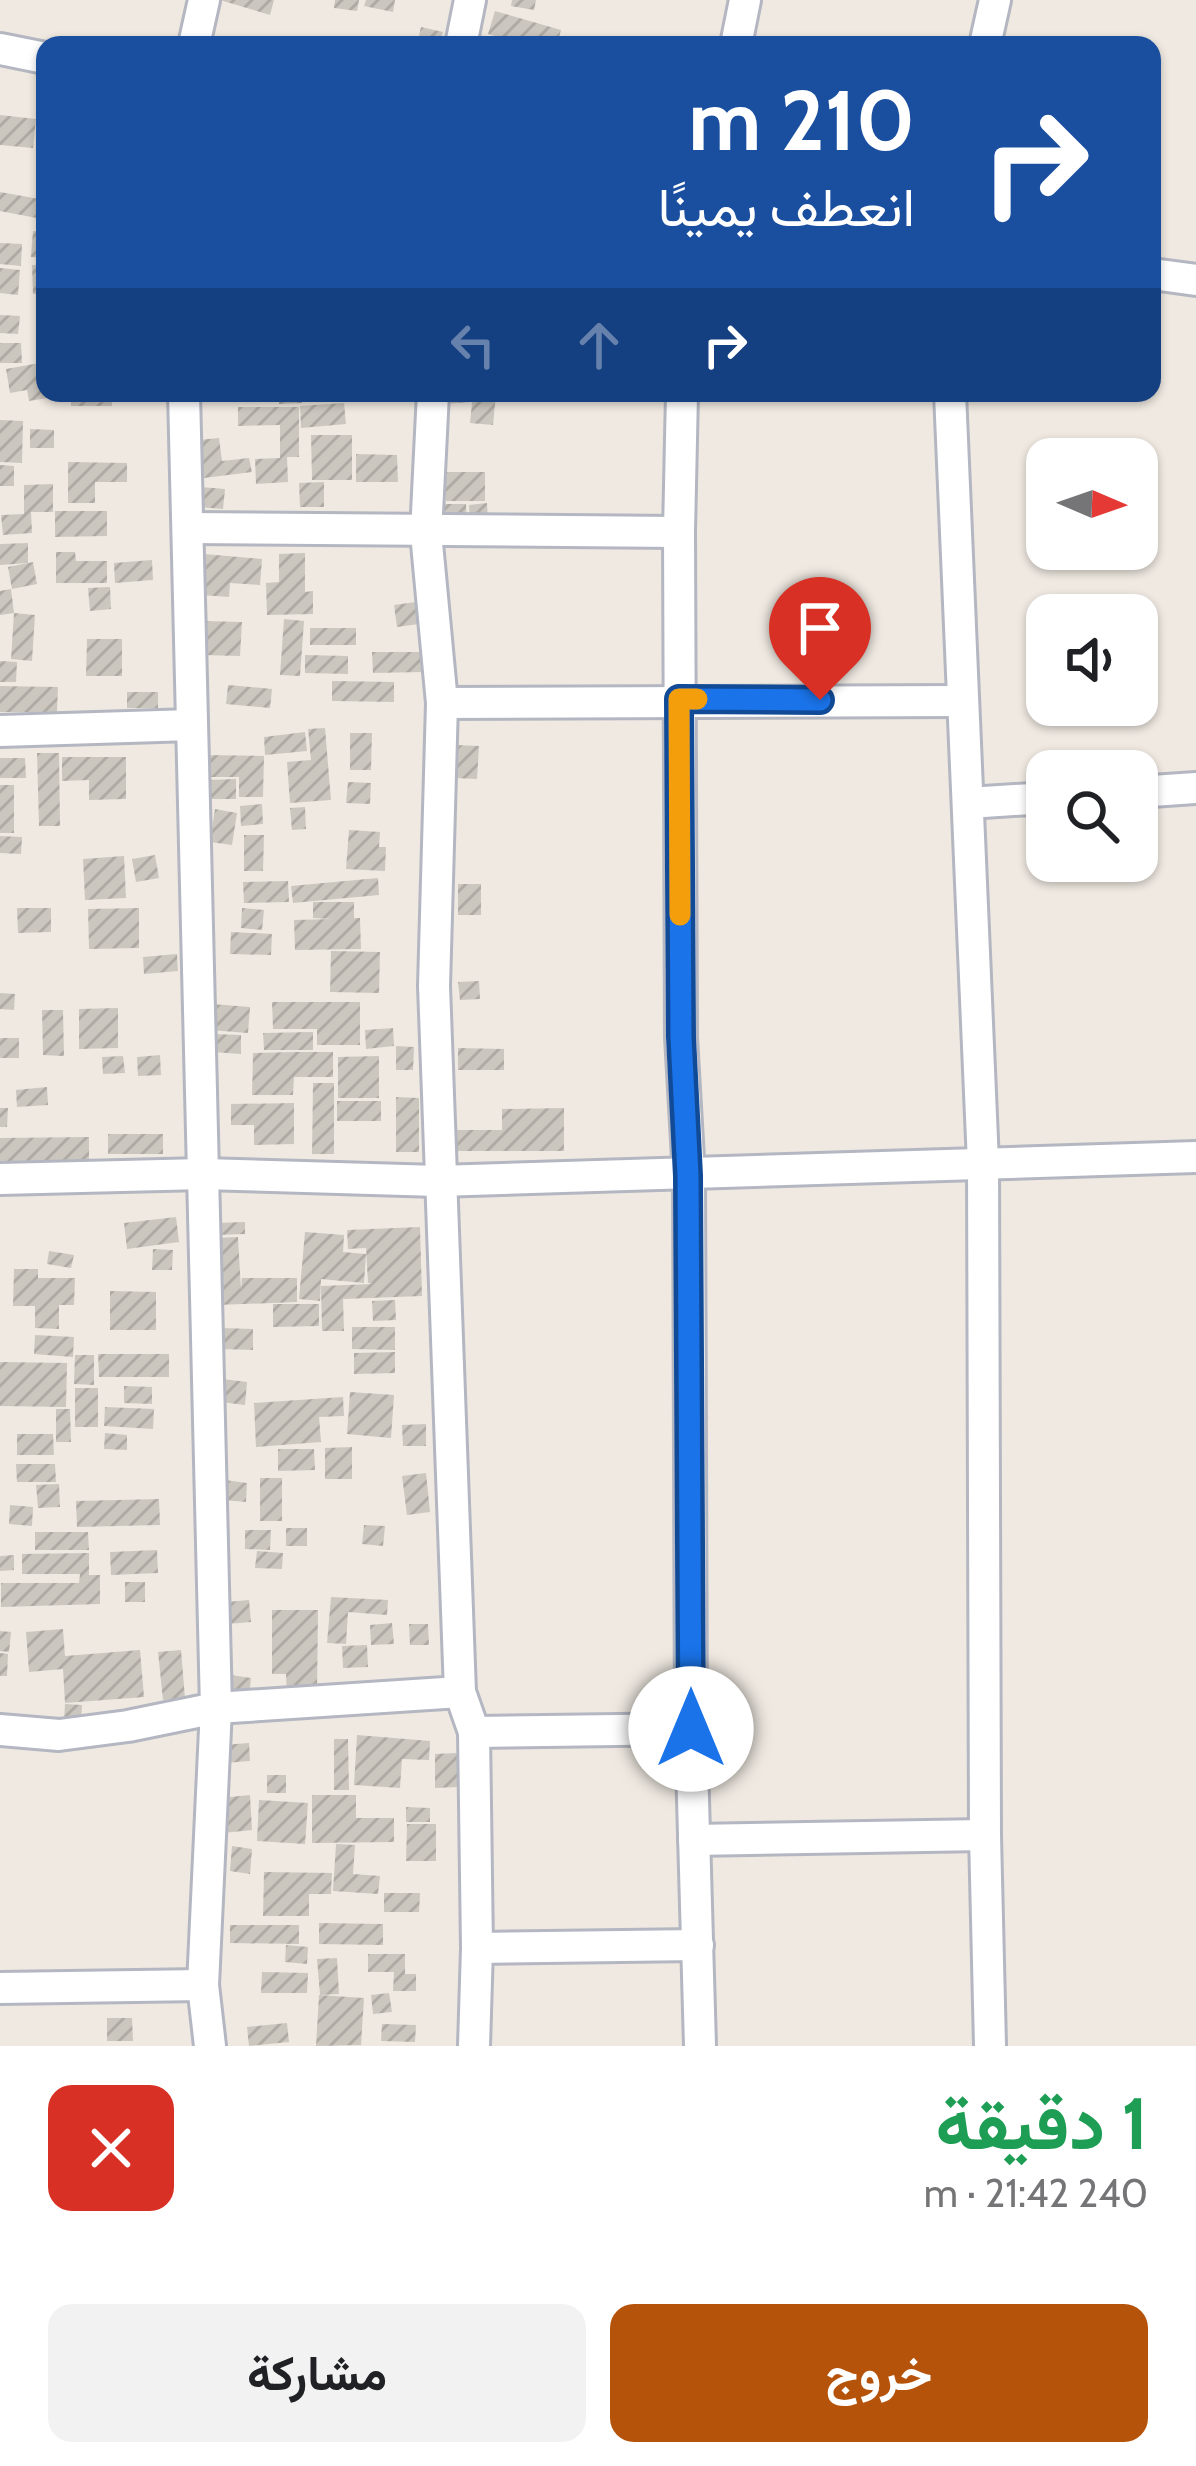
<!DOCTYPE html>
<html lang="ar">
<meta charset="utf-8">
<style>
body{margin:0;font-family:Cabin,Vazirmatn,sans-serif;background:#f2f2f2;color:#202124;direction:rtl;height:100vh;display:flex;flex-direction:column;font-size:45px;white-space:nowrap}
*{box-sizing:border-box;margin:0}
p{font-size:39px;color:#757577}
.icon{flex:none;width:66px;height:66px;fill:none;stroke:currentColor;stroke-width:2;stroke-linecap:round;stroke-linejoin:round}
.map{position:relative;height:2046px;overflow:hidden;direction:ltr}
.details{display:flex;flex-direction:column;background:#fff;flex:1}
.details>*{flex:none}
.guide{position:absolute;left:36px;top:36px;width:1125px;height:366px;border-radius:24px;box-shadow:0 3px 9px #0004;direction:rtl;background:#1a4fa0;color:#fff;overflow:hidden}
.needle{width:78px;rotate:92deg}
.buttons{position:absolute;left:1026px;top:438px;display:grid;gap:24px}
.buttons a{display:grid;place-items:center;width:132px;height:132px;border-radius:24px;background:#fff;box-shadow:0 3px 9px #0004;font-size:60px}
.pin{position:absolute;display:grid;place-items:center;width:102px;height:102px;color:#fff;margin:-123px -51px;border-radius:50% 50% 50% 0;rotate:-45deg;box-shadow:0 0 12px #0007}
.pin .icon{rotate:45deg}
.me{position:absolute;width:132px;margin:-66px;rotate:0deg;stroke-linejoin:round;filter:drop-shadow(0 0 9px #0008)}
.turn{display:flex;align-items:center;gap:42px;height:252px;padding:0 48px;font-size:54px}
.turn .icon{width:156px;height:156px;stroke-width:2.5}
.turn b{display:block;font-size:84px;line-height:102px}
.lanes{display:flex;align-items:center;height:114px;padding:0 48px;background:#0003;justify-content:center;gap:60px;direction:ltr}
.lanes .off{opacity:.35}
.round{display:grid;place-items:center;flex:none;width:126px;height:126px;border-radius:24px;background:#f2f2f2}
.headline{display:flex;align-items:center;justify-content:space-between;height:204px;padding:0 48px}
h1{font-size:72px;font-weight:700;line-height:90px;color:#1e9e55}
.cta{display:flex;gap:24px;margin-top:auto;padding:24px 48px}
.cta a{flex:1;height:138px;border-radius:24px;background:#b45309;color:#fff;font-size:48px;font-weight:700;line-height:138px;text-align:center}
.cta a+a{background:#f2f2f2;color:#202124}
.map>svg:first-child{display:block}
.building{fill:url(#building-hatch)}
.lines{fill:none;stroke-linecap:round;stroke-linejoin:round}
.street-casing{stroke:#b4b7c1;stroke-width:36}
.street{stroke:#fff;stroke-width:30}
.route-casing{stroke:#114b97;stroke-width:30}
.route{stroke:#1a73e8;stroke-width:21}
.slow{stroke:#f59e0b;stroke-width:21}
</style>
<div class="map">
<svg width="1196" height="2046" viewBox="0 0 1196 2046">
<defs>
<pattern id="building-hatch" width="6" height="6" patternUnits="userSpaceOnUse" patternTransform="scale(3)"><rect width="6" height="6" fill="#cbc7bf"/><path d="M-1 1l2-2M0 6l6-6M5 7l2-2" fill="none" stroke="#afaba4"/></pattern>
</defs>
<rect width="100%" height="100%" fill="#efe9e1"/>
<g class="building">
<path d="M220,0H274L270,15Z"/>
<path d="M335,0H359L357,11L334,8Z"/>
<path d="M366,0H395L393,12L364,6Z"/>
<path d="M512,0H536L534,10L511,6Z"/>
<path d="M495,11L561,30L557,45H527L488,34Z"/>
<path d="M421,27L443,32L439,45H417Z"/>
<path d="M0,115L36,119L33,148L0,145Z"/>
<path d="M0,192L45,200L42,219L0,211Z"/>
<path d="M33,231L45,232V258L31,257Z"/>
<path d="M0,243L22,244L21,266L0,264Z"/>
<path d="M32,265H45V294H33Z"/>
<path d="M0,268L20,270L18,295L0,293Z"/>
<path d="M0,315L20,316L18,334L0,333Z"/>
<path d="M0,343H21L22,363H0Z"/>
<path d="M45,362V393H53L54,397L29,401L27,390L10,393L6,369Z"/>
<rect x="71" y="393" width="41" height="13"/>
<path d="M230,393H270V399L230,397Z"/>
<path d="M279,393H301L302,403L279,404Z"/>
<path d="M443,393H469L470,402L444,404Z"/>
<path d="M473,393H496L493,425L470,423Z"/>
<path d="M344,403L346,424L301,428L300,406Z"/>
<path d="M238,407H299V457H287L288,482L256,484L255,459L280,458V425L238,426Z"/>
<path d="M0,420L23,421L22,463L0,462Z"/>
<path d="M30,429L54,430V448H30Z"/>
<path d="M311,435H352V480H312Z"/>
<path d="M219,438L222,461L249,458L252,472L204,478L199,440Z"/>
<path d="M356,454L397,455L398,482H356Z"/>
<path d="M68,462L127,463V482H95V503H68Z"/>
<path d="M0,465L14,466V486H0Z"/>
<rect x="446" y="472" width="39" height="29"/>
<path d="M324,482V507H300L299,483Z"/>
<path d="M53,484V512H31L32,533L3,535L1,515L24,514V485Z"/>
<path d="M201,487L225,489L223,509L199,507Z"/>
<path d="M487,503L488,523L470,524L469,505Z"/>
<path d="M440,504H466L467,531H440Z"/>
<path d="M55,511H107V536L55,537Z"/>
<path d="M28,543V563L33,562L37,584L12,589L8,567L28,563L0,565V544Z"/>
<path d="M56,552H75L76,561H107V583H56Z"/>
<path d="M305,553V592L313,591V614L267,615L266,583L279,582V554Z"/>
<path d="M204,554L262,559L260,585L230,583L229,597L201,595Z"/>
<path d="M152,560L153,580L115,583L114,563Z"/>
<path d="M110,587L111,609L90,611L88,588Z"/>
<path d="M11,589L14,613L0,615V591Z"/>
<path d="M416,602L419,624L397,627L394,605Z"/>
<path d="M14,613L35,615L32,661L11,659Z"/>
<path d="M284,619L304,621L300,676L280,675Z"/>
<path d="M205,621L242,622L240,656L203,655Z"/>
<rect x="310" y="628" width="46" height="17"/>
<path d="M87,639H122V676H86Z"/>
<path d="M372,652H424V672L373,673Z"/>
<path d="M305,655L348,656V674L305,673Z"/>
<path d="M0,661L17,662L16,682H0Z"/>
<path d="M332,681L394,682V702L332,701Z"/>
<path d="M228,685L272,689L270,708L226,704Z"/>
<path d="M0,686L58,687L57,712H0Z"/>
<rect x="127" y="692" width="31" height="16"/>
<path d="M325,728L331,800L290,803L287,762L311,760L308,729Z"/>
<path d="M305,732L307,751L265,755L264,737Z"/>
<path d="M350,733H372L371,770H350Z"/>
<path d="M456,745L479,746L477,779L455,778Z"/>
<path d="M37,753H59L60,826H39Z"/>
<path d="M204,755L264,756L263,797H239V777H204Z"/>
<path d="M62,757H126V799L89,800V780L62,781Z"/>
<path d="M0,758H25L26,778H0Z"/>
<path d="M236,779V799H208V780Z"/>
<path d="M348,782L371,783L370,804L346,803Z"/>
<rect x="0" y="785" width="14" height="48"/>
<path d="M262,804L263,824L241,826L240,806Z"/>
<path d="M305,807L306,829L292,830L290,808Z"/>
<path d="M215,809L237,813L232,845L210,842Z"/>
<path d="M349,830L380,832L379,847H386L385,871L346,869Z"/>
<path d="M244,835H264L263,871H244Z"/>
<path d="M0,836L22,837L21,854L0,853Z"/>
<path d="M155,855L159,878L136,882L132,859Z"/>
<path d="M124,856L126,898L85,900L83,859Z"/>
<path d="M378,878L379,895L293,903L291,886Z"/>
<path d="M288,881L289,902L244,903L243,882Z"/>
<rect x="458" y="884" width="23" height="31"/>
<path d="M313,902H354V918H360L361,949L295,950L294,920L333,919L313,918Z"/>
<path d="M17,908H51V932L18,933Z"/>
<path d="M139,908V948L89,949L88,909Z"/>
<path d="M242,908L264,910L262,930L241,928Z"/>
<path d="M231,932L272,934L271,955L230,954Z"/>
<path d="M331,951L380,952L379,993L330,992Z"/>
<path d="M177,954L178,971L144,974L143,957Z"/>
<path d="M479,981L480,999L460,1000L458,982Z"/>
<path d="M0,993L15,994L14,1010L0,1009Z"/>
<path d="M272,1002H360V1045H317V1029H273Z"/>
<path d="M212,1004L250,1007L248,1033L210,1030Z"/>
<path d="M118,1008V1048L79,1049V1009Z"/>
<path d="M42,1010H63L64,1056L43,1055Z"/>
<path d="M393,1028L394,1046L366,1049L365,1030Z"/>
<path d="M313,1032V1050H264L263,1033Z"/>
<path d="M213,1034L241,1035V1054L212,1052Z"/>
<rect x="0" y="1038" width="19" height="20"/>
<path d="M396,1046L414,1047L413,1070H396Z"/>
<path d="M458,1048L504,1049V1070H458Z"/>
<path d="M295,1052H333V1077H294L293,1095H252L253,1053Z"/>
<path d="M160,1055L161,1075L138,1076L137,1057Z"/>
<path d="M123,1056L125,1073L103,1074L102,1057Z"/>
<path d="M379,1056V1098H338V1057Z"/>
<path d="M313,1083H334V1154H312Z"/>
<path d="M47,1087L48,1105L17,1107L16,1090Z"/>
<path d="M396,1097L419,1098V1152H396Z"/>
<rect x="337" y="1101" width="44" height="20"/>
<path d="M294,1103V1144L254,1145V1125H231V1104Z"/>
<path d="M0,1108H8L7,1127H0Z"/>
<path d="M564,1108V1151H448V1130H502V1109Z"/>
<rect x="108" y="1134" width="55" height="20"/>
<path d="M89,1137V1168H0V1138Z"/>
<path d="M176,1217L179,1242L127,1249L124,1223Z"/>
<path d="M245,1222V1234L216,1235L215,1223Z"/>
<path d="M420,1227L422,1296L343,1299L344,1331H322L321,1286L373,1284L368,1283L366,1248L348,1249L347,1230Z"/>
<path d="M305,1232L344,1235L343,1252L366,1254L364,1283L321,1279L320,1301L299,1299Z"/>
<path d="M238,1237L241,1290L242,1278H297V1302L218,1305L214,1238Z"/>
<path d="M153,1249L173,1250L172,1270H152Z"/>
<path d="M49,1251L74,1255L71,1268L47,1264Z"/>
<path d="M14,1269H38V1278H75L74,1305H59V1329L35,1328V1306H13Z"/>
<path d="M110,1291L156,1292V1330H110Z"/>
<path d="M395,1300L396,1320L373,1321L372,1301Z"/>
<path d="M273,1304H319V1326L273,1327Z"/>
<path d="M352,1327H395V1350L352,1349Z"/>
<path d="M222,1328L253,1329V1350L221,1349Z"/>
<path d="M35,1335L74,1337L73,1357L34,1354Z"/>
<path d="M395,1352V1373L354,1374V1353Z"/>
<path d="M98,1354H169V1377H99Z"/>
<path d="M75,1355H94V1385L74,1384Z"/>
<path d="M0,1362L67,1363L66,1407L0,1406Z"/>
<path d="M223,1379L247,1382L245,1405L221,1402Z"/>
<path d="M124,1386L152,1387V1404L124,1403Z"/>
<rect x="75" y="1388" width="23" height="39"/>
<path d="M350,1392L394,1395L391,1438L347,1434Z"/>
<path d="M343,1397L344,1416L319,1417L321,1442L256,1447L254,1403Z"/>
<path d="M105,1407L154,1409L153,1429L104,1426Z"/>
<path d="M56,1409H70L71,1442H56Z"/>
<path d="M426,1424V1446H403L402,1425Z"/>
<path d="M105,1433L127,1435V1450L104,1449Z"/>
<path d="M17,1434H53L54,1455H17Z"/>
<path d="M352,1447V1479H325V1448Z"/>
<path d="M278,1449H314L315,1470L278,1471Z"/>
<path d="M16,1464H55L56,1482H17Z"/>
<path d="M426,1473L430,1512L407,1515L402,1476Z"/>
<rect x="260" y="1478" width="22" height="43"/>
<path d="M225,1480L247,1483L246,1502L223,1500Z"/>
<path d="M59,1484L60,1507L38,1508L36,1485Z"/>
<path d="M159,1499L160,1525L77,1527L76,1501Z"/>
<path d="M10,1505L33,1507L32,1526L9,1524Z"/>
<path d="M364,1525L385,1526L383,1546L362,1544Z"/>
<rect x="286" y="1528" width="21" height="18"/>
<path d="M245,1530H271L270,1550L245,1549Z"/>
<path d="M35,1532H88L89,1550H35Z"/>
<path d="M157,1550L158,1573L111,1575L110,1552Z"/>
<path d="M257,1551L283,1553L282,1569L255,1568Z"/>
<path d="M89,1553V1575H100V1604L1,1607V1583H79L80,1574H22V1554Z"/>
<path d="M14,1555V1570L0,1571V1556Z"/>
<rect x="125" y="1582" width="20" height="20"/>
<path d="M331,1597L388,1600L387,1615L348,1612L346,1644L327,1643Z"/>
<path d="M249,1600L251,1622L228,1624L227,1602Z"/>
<path d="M272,1610H318L317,1695H287L286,1674H272Z"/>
<path d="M392,1623L394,1644L371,1645L370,1625Z"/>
<path d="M409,1624H428L429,1645H410Z"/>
<path d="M63,1629L65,1656L140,1650L144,1697L65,1703L63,1669L29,1672L26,1632Z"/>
<path d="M0,1631L11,1632L9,1652L0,1651Z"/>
<path d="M367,1645L368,1667L343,1668L342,1646Z"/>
<path d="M181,1650L185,1698L163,1700L158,1652Z"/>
<path d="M0,1653L8,1654L7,1676H0Z"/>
<path d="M231,1675L251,1678L249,1697L229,1694Z"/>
<path d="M65,1704L82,1705L80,1737L63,1736Z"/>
<path d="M357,1735L430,1741L429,1760L402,1759L400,1788L354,1785Z"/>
<path d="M334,1739H348L349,1790H334Z"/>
<path d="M249,1743L250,1761L224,1763L223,1745Z"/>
<path d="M457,1753L458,1787L435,1788V1754Z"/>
<rect x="267" y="1775" width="19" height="18"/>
<path d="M250,1795L252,1830L223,1833L220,1798Z"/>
<path d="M312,1795H356V1818H394V1842L312,1843Z"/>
<path d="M259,1800L308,1803L305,1844L257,1841Z"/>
<path d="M406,1807L430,1808V1822H406Z"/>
<path d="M407,1824H436V1861H406Z"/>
<path d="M336,1844L355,1845L353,1874L380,1876L378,1894L333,1891Z"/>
<path d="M232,1846L252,1849L250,1874L230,1871Z"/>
<path d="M264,1872L332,1873L331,1894H309V1916H263Z"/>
<path d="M384,1893H420L419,1912H384Z"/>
<path d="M319,1923L383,1924V1945L319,1944Z"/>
<path d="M230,1925H299V1944L230,1943Z"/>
<path d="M286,1945L308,1947L307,1964L285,1962Z"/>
<path d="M368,1954H405V1974H416V1991H393L394,1972H368Z"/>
<path d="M337,1958L339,1994L320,1995L317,1959Z"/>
<path d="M262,1972L308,1973L307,1993H261Z"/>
<path d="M389,1993L392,2012L373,2014L371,1995Z"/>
<path d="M319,1995L364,1998L361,2045L316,2046Z"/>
<path d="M107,2018H132L133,2041H107Z"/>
<path d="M287,2023L289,2042L249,2046L247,2027Z"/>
<path d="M382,2024L416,2025L415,2042L381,2041Z"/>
</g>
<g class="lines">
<defs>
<g id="street">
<path d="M194,45L204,0"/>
<path d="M461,45L470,0"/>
<path d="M736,45L745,0"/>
<path d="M985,45L995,0"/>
<path d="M0,49L45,58"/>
<path d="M1152,274L1196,280"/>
<path d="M184,393L216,1708L203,1985L210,2046"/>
<path d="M433,393L426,533L442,703L434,986L460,1692L474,1732L477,1948L474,2046"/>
<path d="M682,393L679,532L681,1037L689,1176L691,1729L700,2046"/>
<path d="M950,393L983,1163L985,1835L990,2046"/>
<path d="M188,528L679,532"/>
<path d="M442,703L961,701"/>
<path d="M0,731L192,725"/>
<path d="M1137,792L1196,788"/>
<path d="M968,803L1047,798"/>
<path d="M0,1179L203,1174L438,1181L1196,1157"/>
<path d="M0,1730L59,1735L128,1726L216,1708L460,1692"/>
<path d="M474,1732L691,1729"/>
<path d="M694,1840L985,1835"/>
<path d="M477,1948L698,1945"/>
<path d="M0,1988L203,1985"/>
</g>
</defs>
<use href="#street" class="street-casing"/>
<use href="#street" class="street"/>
</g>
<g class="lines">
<defs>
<path id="route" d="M691,1729L688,1176L681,1037L679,699L820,700"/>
</defs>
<use href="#route" class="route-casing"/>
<use href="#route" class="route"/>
<path class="slow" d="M680,915L679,699H697"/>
</g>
</svg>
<div class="buttons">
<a><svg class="needle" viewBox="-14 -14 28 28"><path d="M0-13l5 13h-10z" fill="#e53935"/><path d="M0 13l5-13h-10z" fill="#757577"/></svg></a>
<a><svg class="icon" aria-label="sound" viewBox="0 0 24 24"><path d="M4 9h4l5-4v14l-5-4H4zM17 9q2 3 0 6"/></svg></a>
<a><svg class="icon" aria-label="search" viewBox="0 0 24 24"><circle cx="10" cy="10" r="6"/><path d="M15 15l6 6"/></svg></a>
</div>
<div class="pin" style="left:820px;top:700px;background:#d93025"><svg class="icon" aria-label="arrive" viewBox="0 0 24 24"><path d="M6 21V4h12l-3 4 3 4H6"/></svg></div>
<svg class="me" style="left:691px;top:1729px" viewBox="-20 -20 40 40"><circle r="19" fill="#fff"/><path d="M0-13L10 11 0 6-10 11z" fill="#1a73e8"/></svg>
<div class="guide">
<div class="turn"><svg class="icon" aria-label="right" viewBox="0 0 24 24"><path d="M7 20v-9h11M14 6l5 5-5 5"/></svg><div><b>210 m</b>انعطف يمينًا</div></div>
<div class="lanes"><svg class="icon off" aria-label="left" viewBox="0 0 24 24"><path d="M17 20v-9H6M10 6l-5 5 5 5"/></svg><svg class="icon off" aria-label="ahead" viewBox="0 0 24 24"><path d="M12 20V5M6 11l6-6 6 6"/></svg><svg class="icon" aria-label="right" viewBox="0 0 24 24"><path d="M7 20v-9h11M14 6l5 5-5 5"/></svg></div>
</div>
</div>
<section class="details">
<div class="headline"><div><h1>1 دقيقة</h1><p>240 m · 21:42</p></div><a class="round" style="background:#d93025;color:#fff"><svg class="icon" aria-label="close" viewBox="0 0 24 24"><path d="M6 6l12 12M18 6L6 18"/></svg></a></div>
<div class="cta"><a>خروج</a><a>مشاركة</a></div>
</section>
